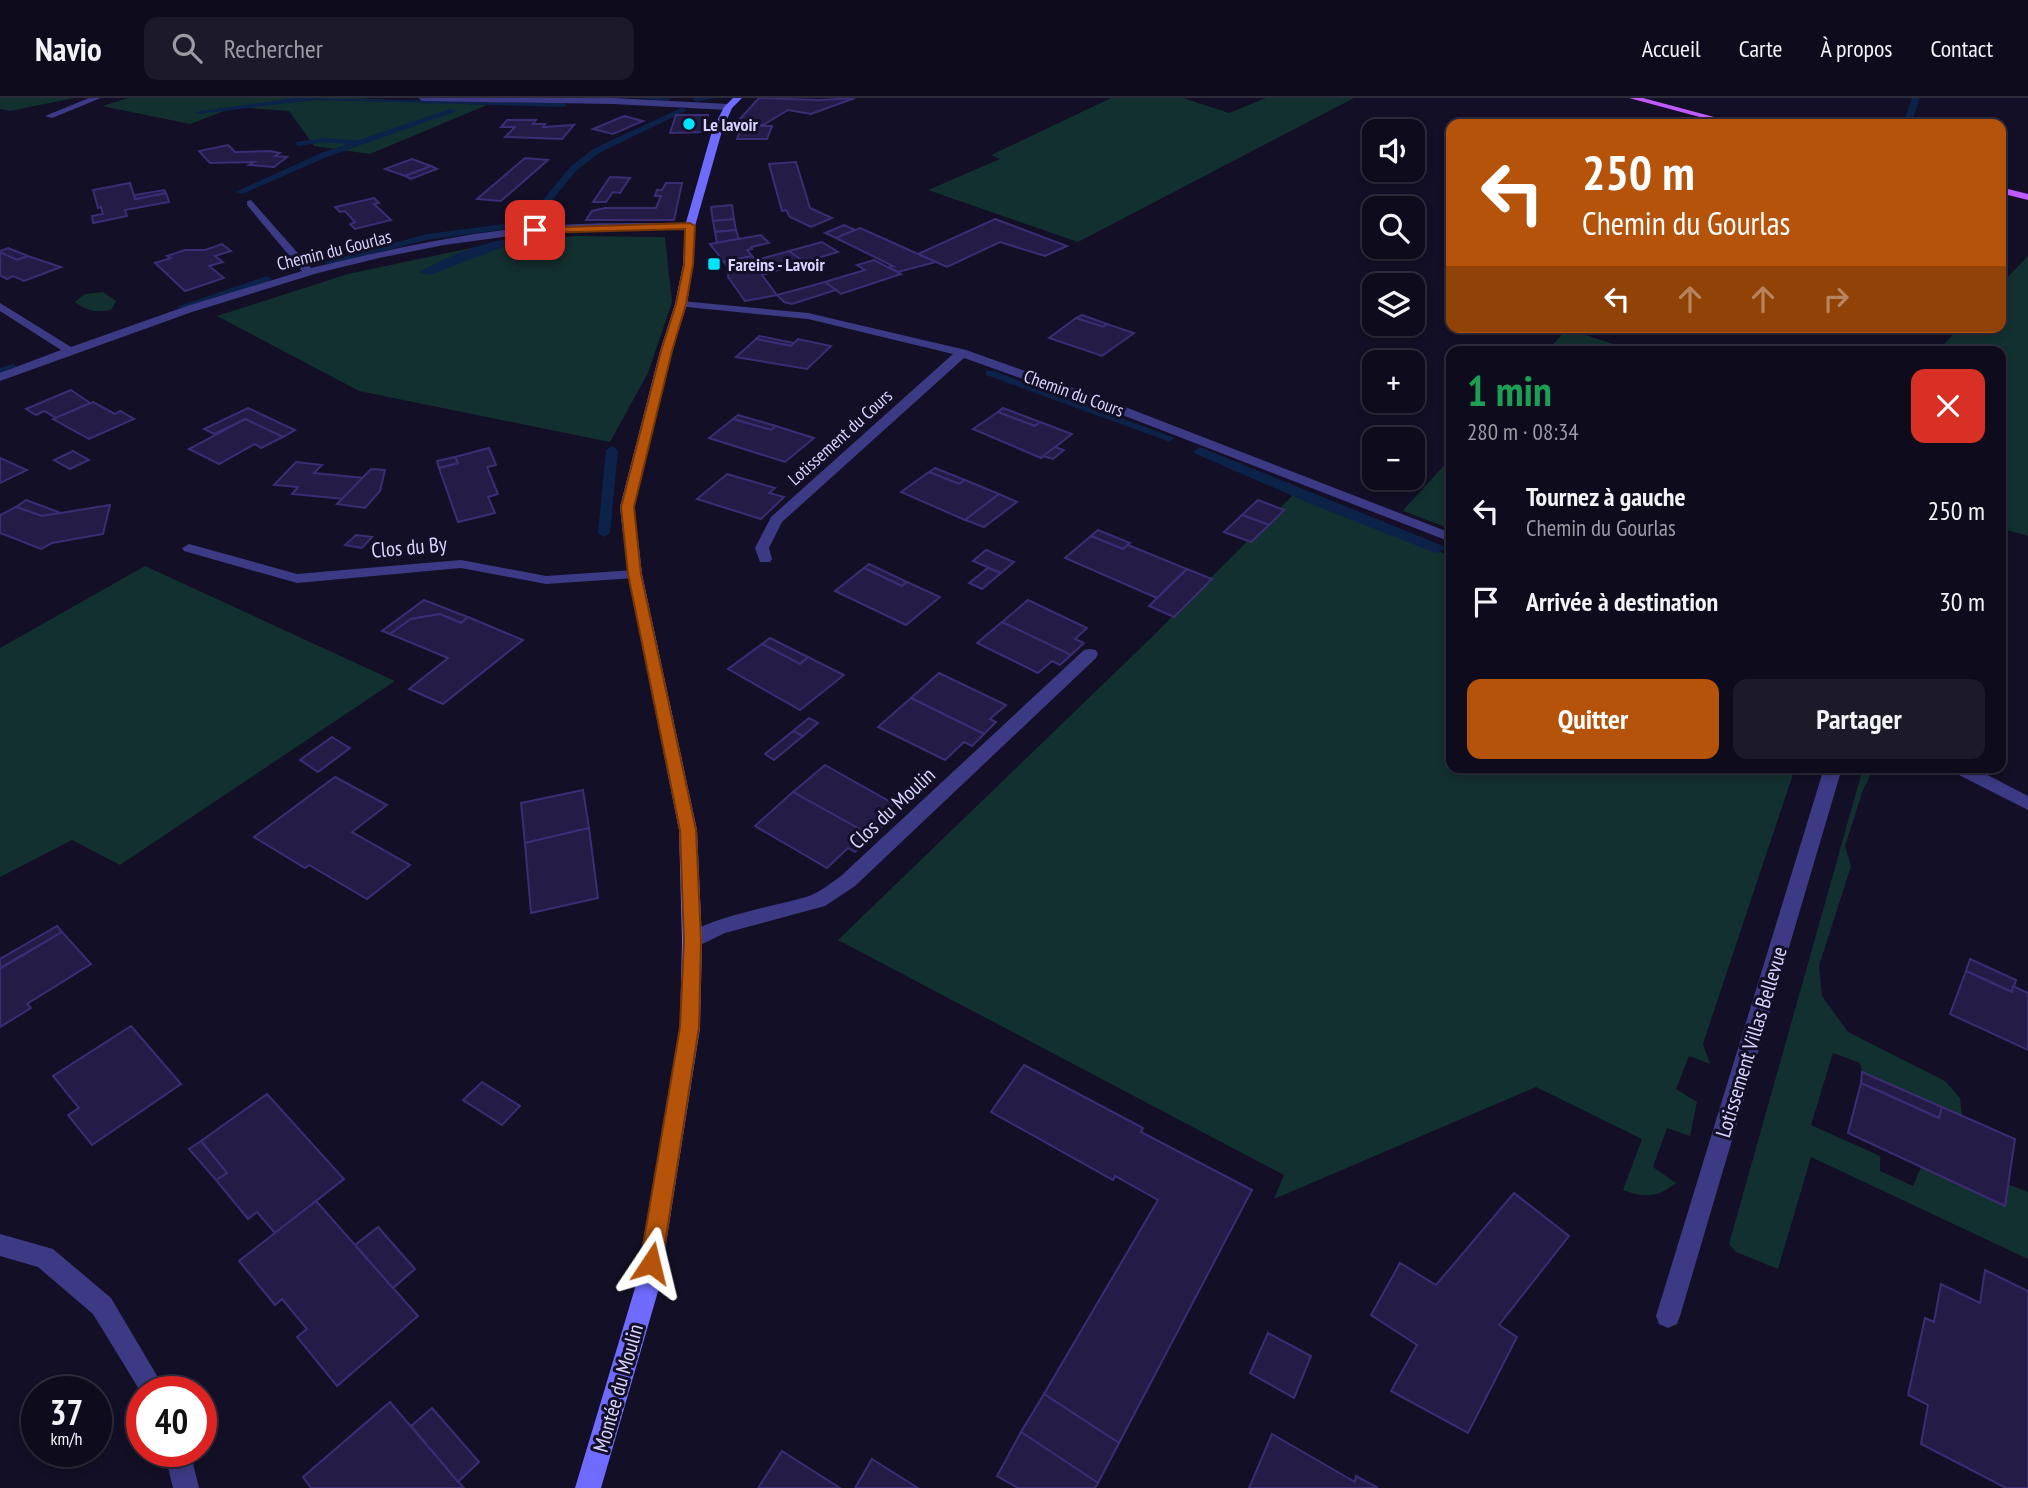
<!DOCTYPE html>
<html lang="fr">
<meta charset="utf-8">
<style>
body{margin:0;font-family:"PT Sans Narrow",sans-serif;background:#1c1929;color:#f1f3f6;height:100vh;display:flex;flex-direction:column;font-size:26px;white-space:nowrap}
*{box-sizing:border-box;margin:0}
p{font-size:23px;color:#9b9ba3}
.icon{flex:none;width:38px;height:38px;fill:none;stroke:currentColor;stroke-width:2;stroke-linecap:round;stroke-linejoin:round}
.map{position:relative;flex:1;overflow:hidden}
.details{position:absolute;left:1446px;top:248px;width:560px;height:427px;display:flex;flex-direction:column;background:#0e0b1c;border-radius:14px;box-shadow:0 4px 10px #0003,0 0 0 2px #2e2b3b}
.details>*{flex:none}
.banner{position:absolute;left:1446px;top:21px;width:560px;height:214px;border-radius:14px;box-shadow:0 4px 10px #0003,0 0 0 2px #2e2b3b;background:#b45309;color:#fff;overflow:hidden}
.fabs{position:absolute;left:1362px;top:21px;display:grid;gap:14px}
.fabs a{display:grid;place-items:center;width:63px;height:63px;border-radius:14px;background:#0e0b1c;box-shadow:0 4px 10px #0003,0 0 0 2px #2e2b3b;font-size:35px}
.speed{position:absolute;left:21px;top:1278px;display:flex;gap:14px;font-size:35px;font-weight:700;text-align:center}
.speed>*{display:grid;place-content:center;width:91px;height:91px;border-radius:50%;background:#0e0b1c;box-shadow:0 4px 10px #0003,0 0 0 2px #2e2b3b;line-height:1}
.speed small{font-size:18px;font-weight:400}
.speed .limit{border:10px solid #d22;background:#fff;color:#111}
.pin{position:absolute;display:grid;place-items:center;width:60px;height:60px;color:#fff;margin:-30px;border-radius:14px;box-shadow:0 4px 10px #0006}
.me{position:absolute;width:77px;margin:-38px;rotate:10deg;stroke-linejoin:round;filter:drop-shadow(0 0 5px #0008)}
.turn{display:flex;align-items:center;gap:24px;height:147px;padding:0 21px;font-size:32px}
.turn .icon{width:91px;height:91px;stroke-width:2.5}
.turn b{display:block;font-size:49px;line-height:60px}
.lanes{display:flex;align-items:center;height:66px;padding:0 21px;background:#0003;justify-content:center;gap:35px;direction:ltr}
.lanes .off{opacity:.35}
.round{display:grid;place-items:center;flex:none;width:74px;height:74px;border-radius:14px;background:#1c1929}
.head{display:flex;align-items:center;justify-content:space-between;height:119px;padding:0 21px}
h1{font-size:42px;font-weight:800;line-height:52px;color:#1e9e55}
.action{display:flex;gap:14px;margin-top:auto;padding:14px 21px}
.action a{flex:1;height:80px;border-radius:14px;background:#b45309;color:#fff;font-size:28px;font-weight:800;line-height:80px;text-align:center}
.action a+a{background:#1c1929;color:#f1f3f6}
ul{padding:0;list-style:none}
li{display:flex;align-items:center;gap:21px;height:91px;padding:0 21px}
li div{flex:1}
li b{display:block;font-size:26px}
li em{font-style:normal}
header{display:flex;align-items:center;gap:42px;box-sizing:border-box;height:98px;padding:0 35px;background:#0e0b1c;border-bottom:2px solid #2e2b3b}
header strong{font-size:33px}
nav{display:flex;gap:38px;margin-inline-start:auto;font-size:24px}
.search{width:490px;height:63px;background:#1c1929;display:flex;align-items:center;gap:18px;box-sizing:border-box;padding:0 24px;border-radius:14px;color:#9b9ba3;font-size:26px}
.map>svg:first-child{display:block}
.green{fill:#12302f}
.water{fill:#0c2248}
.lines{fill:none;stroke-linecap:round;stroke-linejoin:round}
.stream{fill:#0c2248;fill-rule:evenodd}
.building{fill:#241b47;stroke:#3b2d73;stroke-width:2}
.street{fill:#3d3a85;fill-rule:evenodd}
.secondary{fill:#6f6bff;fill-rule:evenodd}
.primary{fill:#c25bff;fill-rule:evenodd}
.route{fill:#b45309;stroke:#753606;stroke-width:2}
.poi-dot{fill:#00e5ff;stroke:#130f26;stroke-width:2.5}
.labels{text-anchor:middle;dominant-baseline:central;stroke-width:6;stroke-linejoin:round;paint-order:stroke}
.far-poi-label{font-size:18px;font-weight:bold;fill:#d9d4ff;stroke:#130f26;text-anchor:start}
.far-street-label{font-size:18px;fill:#d9d4ff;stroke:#130f26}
.street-label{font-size:21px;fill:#d9d4ff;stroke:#130f26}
</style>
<header>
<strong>Navio</strong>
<div class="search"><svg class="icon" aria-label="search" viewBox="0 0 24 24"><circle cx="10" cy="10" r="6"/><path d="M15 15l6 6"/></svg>Rechercher</div>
<nav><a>Accueil</a><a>Carte</a><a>À propos</a><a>Contact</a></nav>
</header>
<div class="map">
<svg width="2028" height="1390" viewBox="0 0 2028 1390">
<rect width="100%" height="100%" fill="#130f26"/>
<g class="green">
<path d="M0,0H74L10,13L0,11Z"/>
<path d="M128,0H358L487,7L370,56L314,48L289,13L235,9L190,26L102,8Z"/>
<path d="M1111,0H1183L1229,15L1266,0H1354L1078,144L928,92L1000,61L991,57Z"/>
<path d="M575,138L665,139L672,204L648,275L610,344L359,293L217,218L348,176L485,147Z"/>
<path d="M2028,158V438L2000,430V254H1937L1960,229H2000V187Z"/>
<path d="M103,194L116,203L111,212C96,215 87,213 75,204L85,196Z"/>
<path d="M1567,231L1638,254H1546Z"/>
<path d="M1451,360V431L1403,413L1406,409Z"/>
<path d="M1293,397L1451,458V670H1795L1703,946L1710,966L1689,958L1676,991L1697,1004L1690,1038L1667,1030L1653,1069L1676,1085C1657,1100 1645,1100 1623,1092L1642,1041L1536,989L1274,1101L1284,1077L838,842L1153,538Z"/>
<path d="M145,468L395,583L120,767L72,742L0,779V550Z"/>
<path d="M1863,670H1874L1863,692L1845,748L1851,768L1819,868L1822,898L1848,934L1945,983L1960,1000L1962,1018L1862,974L1860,965L1833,955L1811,1027L1880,1058V1073L1913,1088L1921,1069L2005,1108L2008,1086L2028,1094V1161L1811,1059L1778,1171L1736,1154L1729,1146Z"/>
</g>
<path class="water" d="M515,140L503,149L430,177L419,174C449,158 480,144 515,140Z"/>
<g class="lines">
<g class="stream">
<path d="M294,0L563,5L567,7L563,9L313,2L199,16L195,14Z"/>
<path d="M637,0H670L671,1L667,3Z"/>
<path d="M693,0H715L696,4Z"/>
<path d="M1912,0H1920L1911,26H1903Z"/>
<path d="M681,10L688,12L599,55L577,72L532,126H526V122L571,68L593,51Z"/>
<path d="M450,11L457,13L327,59L242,96L235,94L321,55L348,46L324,44L299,48L295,46L296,44L324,40L359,42Z"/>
<path d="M504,126L507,127V131L427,142L329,167L324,164L427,136Z"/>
<path d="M267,178L272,181L270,183L185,211L176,209Z"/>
<path d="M13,266L18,269L17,271L0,277V270Z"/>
<path d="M986,273H994L1175,340L1169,344L1165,342L986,277Z"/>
<path d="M612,348L618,352L610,435L604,439L598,435L606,352Z"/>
<path d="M1200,349L1443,448L1444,451L1438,455L1433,454L1309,405L1196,356L1194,353Z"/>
</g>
</g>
<g class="building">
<path d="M759,0L819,2L855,0L811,16L788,12L763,27L739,22Z"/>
<path d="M676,17H708L703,34L670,35Z"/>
<path d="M624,18L643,23L613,36L593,31Z"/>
<path d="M507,22H536L533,26H545L543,29L574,27L562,41L505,39L515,29H501Z"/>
<path d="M742,28H772L767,41H737Z"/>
<path d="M228,47L235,54L270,53L280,55L275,58L287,59L274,69L249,67L254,64L210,65L199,53Z"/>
<path d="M525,60L548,62L501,103L477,101Z"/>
<path d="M412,61L431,68L405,78L385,71Z"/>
<path d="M796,64L810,110L832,120L811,129L790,119L786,112L782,113L769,66Z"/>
<path d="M431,68L437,71L411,81L405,78Z"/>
<path d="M610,79L630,80L620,95L613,94L606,104H593Z"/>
<path d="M130,85L135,101L166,95L169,104L125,112L127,118L93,125L92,118L103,116L101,109L98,110L93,92Z"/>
<path d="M666,85H682L674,122H586L592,113L605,110H656L661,98H655L657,92H662Z"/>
<path d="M164,92L166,95L135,101V97Z"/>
<path d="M374,100L379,105L374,106L391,122L355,131L350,126L355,124L345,113L340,114L335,109Z"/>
<path d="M732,107L734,121L713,123L711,109Z"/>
<path d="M734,121L736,132L715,134L713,123Z"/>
<path d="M995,121L1067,148L1045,158L1000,144L947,169L918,156Z"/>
<path d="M844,127L855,132L836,140L825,135Z"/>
<path d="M860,130L918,156L936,164L898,174L888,169L893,168L836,140Z"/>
<path d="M736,132L739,141L717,145L715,134Z"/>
<path d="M761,137L769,145L751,149L752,151L747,152L752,158L724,164L710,146Z"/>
<path d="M822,144L838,154L804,164L789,153Z"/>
<path d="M222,146L231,153L215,158L223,164L209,168L224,180L185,193L155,165L171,160L167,158L185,152H205Z"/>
<path d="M8,150L28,158L17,162L0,156V153Z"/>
<path d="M789,153L804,164L762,177L777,197L745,203L728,179V170Z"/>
<path d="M2,155L17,162L28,158L61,169L24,183L13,178L7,181L0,177V156Z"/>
<path d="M752,158L757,164L728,170L724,164Z"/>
<path d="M874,162L901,176L841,196L825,184L865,172L857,167Z"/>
<path d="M825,184L836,192L792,206L784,204L777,197Z"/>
<path d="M1082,217L1107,226L1103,229L1076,220Z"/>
<path d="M1076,220L1103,229L1107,226L1134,235L1102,258L1049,240Z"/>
<path d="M759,238L794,245L791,248L756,241Z"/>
<path d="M756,241L791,248L798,241L831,248L807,271L736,259Z"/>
<path d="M71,292L90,305L56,320L44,313L36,317L26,311Z"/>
<path d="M93,304L115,316L120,313L134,321L89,341L53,321Z"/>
<path d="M248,310L295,332L283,339L245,321L214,336L204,331Z"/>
<path d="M1003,310L1040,324L1035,328L998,314Z"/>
<path d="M998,314L1035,328L1040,324L1072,336L1041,360L973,331Z"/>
<path d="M738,317L776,328L771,332L733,321Z"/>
<path d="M245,321L283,339L261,350L255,346L219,366L189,351Z"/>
<path d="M733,321L771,332L776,328L814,340L785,364L709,340Z"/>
<path d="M1055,349L1064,352L1053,361L1043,358Z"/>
<path d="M489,350L496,367L487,369L498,396L488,399L495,415L458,424L439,370L458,365L455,359Z"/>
<path d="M73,353L89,362L70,371L54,362Z"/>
<path d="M455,359L458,365L439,370L437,363Z"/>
<path d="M0,360L27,372L0,385Z"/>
<path d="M296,364L322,367L314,375L365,380L344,401L292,396L298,389L274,387Z"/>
<path d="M935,370L965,382L959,386L929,374Z"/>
<path d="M371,371L385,372L380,393L365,410L337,406Z"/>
<path d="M929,374L959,386L965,382L999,396L965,422L901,394Z"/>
<path d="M727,376L775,390L769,395L784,399L761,421L697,401Z"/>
<path d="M999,396L1017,404L984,429L965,422Z"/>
<path d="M26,402L61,415L42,418L16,409Z"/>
<path d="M1258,402L1284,412L1269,427L1242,417Z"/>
<path d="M110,407L103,436L52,445L41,451L0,435V417L16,409L42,418Z"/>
<path d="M1242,417L1269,427L1251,444L1224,434Z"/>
<path d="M1098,432L1130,445L1123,451L1091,438Z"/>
<path d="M356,437L372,439L362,450L345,447Z"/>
<path d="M1091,438L1123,451L1128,447L1187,471L1157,500L1065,460Z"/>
<path d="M986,452L1014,464L1001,475L973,463Z"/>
<path d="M869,466L907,484L902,488L864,470Z"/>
<path d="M864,470L902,488L907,484L940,499L906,527L835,493Z"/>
<path d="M988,470L1001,475L982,491L969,485Z"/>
<path d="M1187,471L1212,481L1174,519L1149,508Z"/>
<path d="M424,502L468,519L461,525L440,516L411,521L390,536L382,533Z"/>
<path d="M1028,502L1087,530L1075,541L1084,545L1071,557L1002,524Z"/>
<path d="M440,516L461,525L468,519L523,542L443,606L409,591L448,560L390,536L411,521Z"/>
<path d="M1002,524L1071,557L1060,567L1052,563L1038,575L977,545Z"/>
<path d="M770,540L808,559L800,566L762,546Z"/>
<path d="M762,546L800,566L808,559L844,577L800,612L728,571Z"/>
<path d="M939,575L1006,607L990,621L996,624L984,636L911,600Z"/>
<path d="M911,600L984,636L972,648L964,644L945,662L878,629Z"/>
<path d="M809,620L818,625L803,638L793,633Z"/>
<path d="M793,633L803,638L774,662L765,656Z"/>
<path d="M332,639L350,650L318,674L300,662Z"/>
<path d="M825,667L894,706L881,718L888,723L872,738L793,694Z"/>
<path d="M335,679L387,707L352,734L410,767L367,801L309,767L305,770L254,739Z"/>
<path d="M583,692L589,730L525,745L521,705Z"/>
<path d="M793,694L872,738L855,754L848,750L827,770L755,728Z"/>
<path d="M589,730L598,800L531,815L525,745Z"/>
<path d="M57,828L62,834L0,870V861Z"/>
<path d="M62,834L91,866L27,906L31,910L0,929V871Z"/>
<path d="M1970,861L2016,882L2012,894L1966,873Z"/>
<path d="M1966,873L2012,894L2013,888L2028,895V952L1950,916Z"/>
<path d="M131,928L181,986L92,1047L68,1017L79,1010L53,978Z"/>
<path d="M1024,967L1143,1030L1141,1034L1252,1092L1119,1345L1044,1296L1158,1102L1115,1078L1113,1082L991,1014Z"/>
<path d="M1862,974L1942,1009L1939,1020L1861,985Z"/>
<path d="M482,984L520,1008L502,1027L463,1002Z"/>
<path d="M1861,985L1939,1020L1942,1009L2015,1041L2005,1108L1848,1035Z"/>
<path d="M267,996L344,1081L275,1135L257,1114L248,1121L216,1082L227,1075L201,1043Z"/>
<path d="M201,1043L227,1075L216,1082L189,1051Z"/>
<path d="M1514,1095L1569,1138L1499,1227L1517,1239L1468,1335L1391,1293L1417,1247L1371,1217L1400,1165L1436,1187Z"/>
<path d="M316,1103L418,1218L337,1288L297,1239L307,1231L282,1201L275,1207L239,1163Z"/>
<path d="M378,1129L415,1171L393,1190L355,1147Z"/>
<path d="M1985,1172L2028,1193V1390H2006L1921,1346L1928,1307L1908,1297L1925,1220L1934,1224L1941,1186L1980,1205Z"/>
<path d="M1268,1235L1311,1258L1294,1300L1250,1275Z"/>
<path d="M1044,1296L1119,1345L1098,1385L1021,1334Z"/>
<path d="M390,1304L464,1390H311L303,1379Z"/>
<path d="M432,1310L479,1364L458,1384L411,1328Z"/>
<path d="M1021,1334L1098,1385L1095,1390H1018L997,1378Z"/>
<path d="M1272,1336L1355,1384L1356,1378L1378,1390H1249Z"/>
<path d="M782,1353L840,1390H758Z"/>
<path d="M872,1361L918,1390H855Z"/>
</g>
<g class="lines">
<g class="street">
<path d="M89,0H101L52,20L45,18Z"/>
<path d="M418,0H613L728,6L732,9L728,12L613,6L422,3Z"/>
<path d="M251,102L311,170C383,153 456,136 530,129C583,124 637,125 690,125L695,128L690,131L532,135L444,147L379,160L318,175L192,214L0,283V275L61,252L0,213V205L71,249L184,209L302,173L247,107V103Z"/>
<path d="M681,203L808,215L966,252L1107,302L1451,435V444L1099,308L964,260L782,424L769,450L772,461L770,464H760L755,450L771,419L953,256L808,221L677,208V204Z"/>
<path d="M189,446L297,476L461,462L546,478L635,472L642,476L635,480L546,486L461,470L297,485L184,453L182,450Z"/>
<path d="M1090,551L1096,552L1098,556L1096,560L855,788L825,808L725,835L692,851L685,848L682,843C694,821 783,807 809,798C820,794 831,785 841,778L1084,552Z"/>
<path d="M1824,670H1842L1680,1218L1677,1226L1668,1230L1659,1226L1656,1218Z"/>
<path d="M1951,670H1974L2028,698V712L1953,674Z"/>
<path d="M0,1136L53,1151L111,1200L166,1293H142V1296L93,1216L38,1169L0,1158Z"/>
<path d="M164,1353H190L199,1390H173Z"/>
</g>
<path class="secondary" d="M733,0H742L732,10L722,33L695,128L693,167L687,206L672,253L634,409L642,476L697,732L702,843L700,930L659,1190L601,1390H575L635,1190L680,930L682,843L679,732L628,476L620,409L660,253L675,206L683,167L685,128L712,33L724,9Z"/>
<g class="primary">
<path d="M1629,0H1643L1740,26H1726Z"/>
<path d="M2000,89L2028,96V102L2000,95Z"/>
</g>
</g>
<path class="route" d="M690,125L695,128L693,167L686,206L672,253L634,409L641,476L696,732L701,843L699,929L662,1165L659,1173L651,1176L644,1173L640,1165L680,929L684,843L680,732L628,476L621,409L661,253L676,206L684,167L685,131L535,135L530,132L535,130Z"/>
<g class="poi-dot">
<circle cx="689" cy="26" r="7"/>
<rect x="707" y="159" width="14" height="14" rx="3.5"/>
</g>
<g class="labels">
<g class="far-poi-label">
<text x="703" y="26">Le lavoir</text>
<text x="728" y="166">Fareins - Lavoir</text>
</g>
<g class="far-street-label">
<text transform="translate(334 152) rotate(-14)">Chemin du Gourlas</text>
<text transform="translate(1074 295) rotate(20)">Chemin du Cours</text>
<text transform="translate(840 339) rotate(-42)">Lotissement du Cours</text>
</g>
<g class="street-label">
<text transform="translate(409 449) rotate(-5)">Clos du By</text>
<text transform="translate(892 710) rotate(-43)">Clos du Moulin</text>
<text transform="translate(1751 944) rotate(-73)">Lotissement Villas Bellevue</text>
<text transform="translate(618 1290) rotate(-74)">Montée du Moulin</text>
</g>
</g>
</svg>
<div class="fabs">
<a><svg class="icon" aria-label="sound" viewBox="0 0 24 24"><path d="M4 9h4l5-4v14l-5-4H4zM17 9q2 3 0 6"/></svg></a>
<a><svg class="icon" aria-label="search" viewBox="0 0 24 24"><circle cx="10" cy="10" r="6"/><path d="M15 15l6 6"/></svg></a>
<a><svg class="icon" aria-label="layers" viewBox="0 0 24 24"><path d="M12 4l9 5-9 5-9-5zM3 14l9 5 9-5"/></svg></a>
<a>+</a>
<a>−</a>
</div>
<div class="speed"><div>37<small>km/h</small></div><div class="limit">40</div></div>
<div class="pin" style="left:535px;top:132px;background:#d93025"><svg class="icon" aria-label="arrive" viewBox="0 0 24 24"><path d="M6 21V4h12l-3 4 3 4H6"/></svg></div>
<svg class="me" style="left:651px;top:1165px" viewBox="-20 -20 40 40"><path d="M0-17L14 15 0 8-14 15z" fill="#b45309" stroke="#fff" stroke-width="4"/></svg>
<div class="banner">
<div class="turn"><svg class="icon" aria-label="left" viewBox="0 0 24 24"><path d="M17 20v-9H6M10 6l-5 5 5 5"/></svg><div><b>250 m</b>Chemin du Gourlas</div></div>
<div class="lanes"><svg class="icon" aria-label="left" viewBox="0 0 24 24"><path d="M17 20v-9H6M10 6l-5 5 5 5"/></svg><svg class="icon off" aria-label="ahead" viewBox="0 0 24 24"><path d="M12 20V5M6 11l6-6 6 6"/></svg><svg class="icon off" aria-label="ahead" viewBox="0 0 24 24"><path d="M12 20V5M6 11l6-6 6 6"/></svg><svg class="icon off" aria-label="right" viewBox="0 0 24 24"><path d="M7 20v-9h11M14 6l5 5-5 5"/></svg></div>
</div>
<section class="details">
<div class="head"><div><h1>1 min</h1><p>280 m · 08:34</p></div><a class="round" style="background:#d93025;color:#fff"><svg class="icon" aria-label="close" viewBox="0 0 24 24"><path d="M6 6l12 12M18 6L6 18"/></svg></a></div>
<ul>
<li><svg class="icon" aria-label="left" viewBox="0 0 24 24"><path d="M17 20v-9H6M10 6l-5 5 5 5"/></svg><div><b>Tournez à gauche</b><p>Chemin du Gourlas</p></div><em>250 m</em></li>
<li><svg class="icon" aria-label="arrive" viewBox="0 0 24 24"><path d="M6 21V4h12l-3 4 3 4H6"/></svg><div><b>Arrivée à destination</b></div><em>30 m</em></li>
</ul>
<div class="action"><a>Quitter</a><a>Partager</a></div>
</section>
</div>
